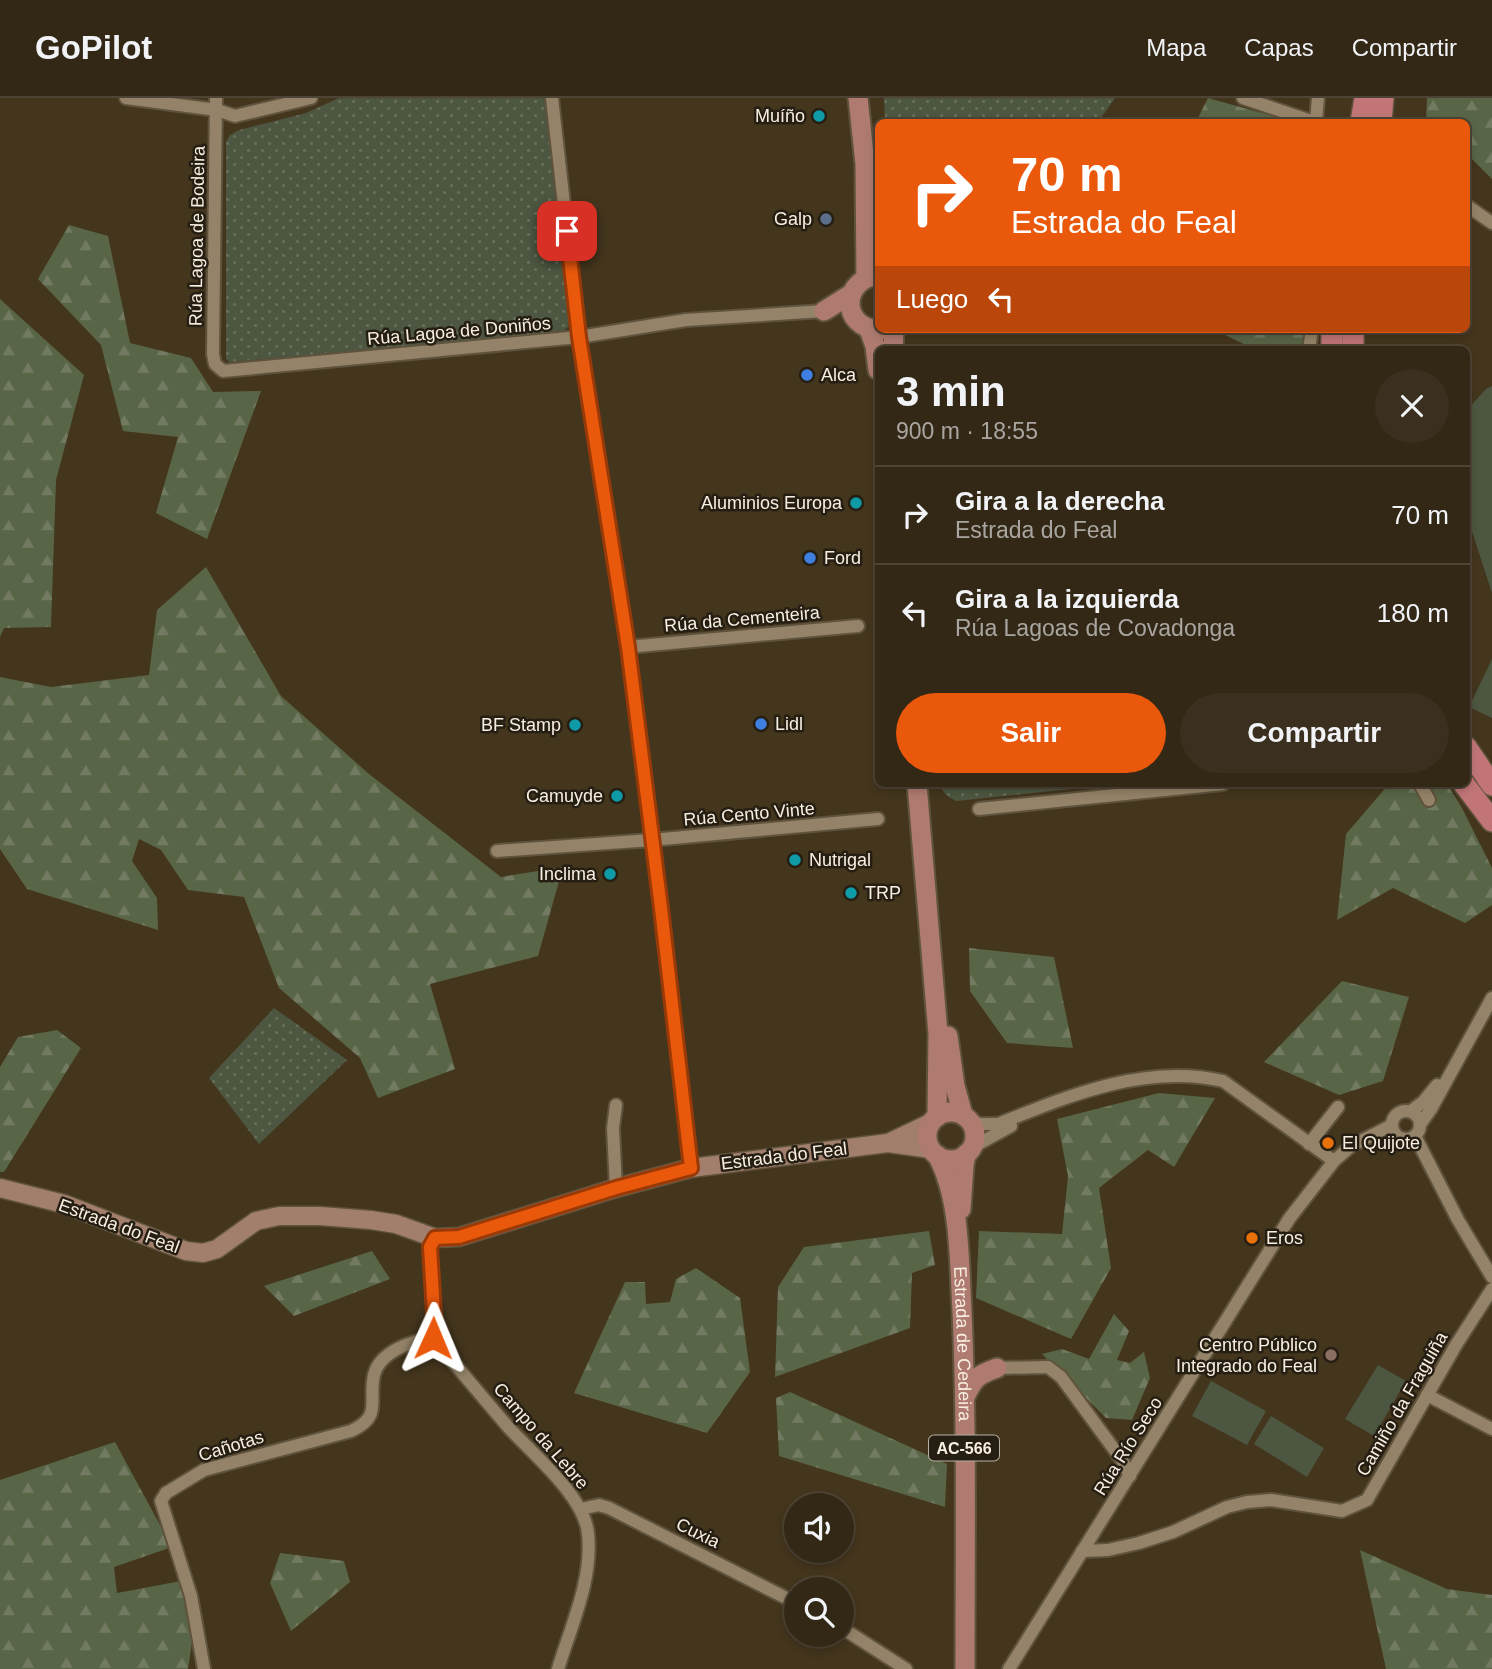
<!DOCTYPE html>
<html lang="es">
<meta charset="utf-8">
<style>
body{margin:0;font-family:Arial,sans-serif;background:#3b301f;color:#f1f3f6;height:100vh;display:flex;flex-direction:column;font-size:26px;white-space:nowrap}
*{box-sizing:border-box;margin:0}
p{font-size:23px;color:#a9a6a1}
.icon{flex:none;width:38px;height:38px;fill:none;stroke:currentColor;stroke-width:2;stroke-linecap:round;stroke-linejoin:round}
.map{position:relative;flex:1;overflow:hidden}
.side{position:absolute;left:875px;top:248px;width:595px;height:441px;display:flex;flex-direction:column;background:#332816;border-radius:10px;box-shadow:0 4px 10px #0003,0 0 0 2px #4e4435}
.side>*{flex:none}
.guide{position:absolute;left:875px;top:21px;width:595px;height:214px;border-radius:10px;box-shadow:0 4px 10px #0003,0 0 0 2px #4e4435;background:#ea580c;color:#fff;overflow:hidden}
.tools{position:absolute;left:784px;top:1395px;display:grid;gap:14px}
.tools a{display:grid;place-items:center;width:70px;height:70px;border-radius:50%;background:#332816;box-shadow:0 4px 10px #0003,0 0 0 2px #4e4435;font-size:35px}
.pin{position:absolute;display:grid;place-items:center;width:60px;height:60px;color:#fff;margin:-30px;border-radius:14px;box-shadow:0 4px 10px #0006}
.me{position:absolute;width:77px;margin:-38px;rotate:1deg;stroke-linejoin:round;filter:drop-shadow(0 0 5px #0008)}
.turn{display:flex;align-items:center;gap:24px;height:147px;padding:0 21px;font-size:32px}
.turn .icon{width:91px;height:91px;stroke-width:2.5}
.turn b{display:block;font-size:49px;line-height:60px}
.then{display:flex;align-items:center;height:66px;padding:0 21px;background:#0003;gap:14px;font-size:26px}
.round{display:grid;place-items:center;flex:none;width:74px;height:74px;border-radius:37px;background:#3b301f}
.overview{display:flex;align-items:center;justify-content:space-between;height:119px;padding:0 21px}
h1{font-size:42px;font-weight:700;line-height:52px}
.action{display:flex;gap:14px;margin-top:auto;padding:14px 21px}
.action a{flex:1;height:80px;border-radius:42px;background:#ea580c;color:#fff;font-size:28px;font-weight:700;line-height:80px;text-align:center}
.action a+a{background:#3b301f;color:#f1f3f6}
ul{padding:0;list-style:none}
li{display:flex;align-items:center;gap:21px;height:98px;padding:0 21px;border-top:2px solid #4e4435}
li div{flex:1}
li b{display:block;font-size:26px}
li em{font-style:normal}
header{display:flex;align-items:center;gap:42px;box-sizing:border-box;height:98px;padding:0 35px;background:#332816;border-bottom:2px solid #4e4435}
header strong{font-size:33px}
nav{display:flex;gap:38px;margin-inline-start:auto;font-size:24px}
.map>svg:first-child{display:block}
.green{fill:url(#green-dots)}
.forest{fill:url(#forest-firs)}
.pitch{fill:#4d5640}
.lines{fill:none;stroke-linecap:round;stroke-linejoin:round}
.street-casing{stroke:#60533d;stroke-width:16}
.secondary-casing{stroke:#60533d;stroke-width:21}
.primary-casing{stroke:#60533d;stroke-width:23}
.highway-casing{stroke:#60533d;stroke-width:24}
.street{stroke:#948368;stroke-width:12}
.secondary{stroke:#a27f6c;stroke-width:18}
.primary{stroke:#af7b71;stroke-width:19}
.highway{stroke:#c17577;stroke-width:21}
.route-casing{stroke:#983908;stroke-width:18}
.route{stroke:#ea580c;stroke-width:12}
.culture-dot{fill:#0f9aa8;stroke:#251e13;stroke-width:2.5}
.service-dot{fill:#5c6f8a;stroke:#251e13;stroke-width:2.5}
.shop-dot{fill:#3f7fe0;stroke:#251e13;stroke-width:2.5}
.food-dot{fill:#e8710a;stroke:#251e13;stroke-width:2.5}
.education-dot{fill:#8d6e63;stroke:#251e13;stroke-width:2.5}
.labels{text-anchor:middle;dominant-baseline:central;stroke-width:5;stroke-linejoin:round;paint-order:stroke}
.shield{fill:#251e13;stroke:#b9b0a3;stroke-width:2}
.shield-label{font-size:16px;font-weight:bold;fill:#f9efe1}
.poi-label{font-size:18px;fill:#f9efe1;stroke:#251e13;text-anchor:end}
.street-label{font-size:18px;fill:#f9efe1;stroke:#251e13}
</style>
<header>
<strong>GoPilot</strong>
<nav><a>Mapa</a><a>Capas</a><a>Compartir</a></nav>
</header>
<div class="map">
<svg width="1492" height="1571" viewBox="0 0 1492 1571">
<defs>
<pattern id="green-dots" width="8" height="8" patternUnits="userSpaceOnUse" patternTransform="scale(1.75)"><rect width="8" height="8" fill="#4d5640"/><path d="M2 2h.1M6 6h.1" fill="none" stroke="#676f5b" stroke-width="1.8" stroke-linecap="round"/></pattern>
<pattern id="forest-firs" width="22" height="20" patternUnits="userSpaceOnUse" patternTransform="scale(1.75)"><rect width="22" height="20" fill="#596547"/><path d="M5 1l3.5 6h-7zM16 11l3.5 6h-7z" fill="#727b61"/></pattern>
</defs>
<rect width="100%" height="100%" fill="#44351d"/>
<g class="green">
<path d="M339,0H546L572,219L571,226L562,235L230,264L226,261V44L230,37L239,32L306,15Z"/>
<path d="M884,0H1115L1098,24H885Z"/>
<path d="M941,686H1119L957,703C948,699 942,696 941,686Z"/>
<path d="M274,910L347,962L259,1046L209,980Z"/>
</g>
<g class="forest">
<path d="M1208,0L1280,20L1288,24H1196Z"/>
<path d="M1427,0H1492V81L1467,56L1466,24H1426Z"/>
<path d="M69,127L108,138L130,245L191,260L213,294L261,293L207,441L156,415L178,339L123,333L101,247L38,181Z"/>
<path d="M0,201L84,277L56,382L51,529L4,530L0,539Z"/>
<path d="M1213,231H1306L1305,252H1256Z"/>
<path d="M206,469L281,598L369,676L501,779L563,769L538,858L430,886L455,971L378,1000L360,960L279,890L244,799L188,792L161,752L139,741L132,763L157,800L158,832L27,791L0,751V579L51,589L149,577L157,512Z"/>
<path d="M1389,686H1447L1462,710L1492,770V807L1465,825L1393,790L1337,822L1346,736Z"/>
<path d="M969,850L1054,859L1073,950L1007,945L970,893Z"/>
<path d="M1342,883L1409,899L1383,983L1339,997L1264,964Z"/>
<path d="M57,932L81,950L4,1074H0V969L18,939Z"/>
<path d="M1159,995L1215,1000L1174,1069L1148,1052L1099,1090L1111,1170L1071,1241L976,1200L979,1133L1062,1136L1068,1078L1057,1021Z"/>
<path d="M929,1133L935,1167L912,1175L910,1230L775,1279L778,1189L804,1149Z"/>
<path d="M372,1153L390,1181L294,1218L264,1188Z"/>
<path d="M696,1170L740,1200L750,1274L707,1335L574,1295L625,1184H645L646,1206L670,1204L676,1181Z"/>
<path d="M1114,1216L1129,1233L1117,1262L1130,1265L1144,1254L1150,1280L1132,1322L1106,1320L1042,1256L1062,1251L1089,1261Z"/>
<path d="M790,1294L947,1366L945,1409L779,1358L776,1300Z"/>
<path d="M115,1344L172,1449L114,1469L117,1495L181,1483L193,1538L188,1571H0V1382Z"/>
<path d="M1360,1452L1447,1491L1492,1497V1571H1386Z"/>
<path d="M280,1455L344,1463L350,1484L291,1533L270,1485Z"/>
</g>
<g class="pitch">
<path d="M1492,288V495L1467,418V312L1486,291Z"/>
<path d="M1492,561V620L1469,609Z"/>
<path d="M1378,1267L1406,1283L1374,1338L1345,1321Z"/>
<path d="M1211,1283L1266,1313L1247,1347L1192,1318Z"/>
<path d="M1271,1318L1324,1350L1307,1379L1254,1346Z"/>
</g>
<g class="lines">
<defs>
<g id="street">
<path d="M126,0L217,12L235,18L311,0"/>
<path d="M216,0L213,256L215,266L223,273L579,239L686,222L824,213"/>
<path d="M552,0L579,239L628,549L661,810L691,1070"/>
<path d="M1243,0L1314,24"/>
<path d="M1316,24L1318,0"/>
<path d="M1466,107L1492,125"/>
<path d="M1309,252L1312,231"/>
<path d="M628,549L858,528"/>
<path d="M1420,686L1429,702"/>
<path d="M979,711L1223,686"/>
<path d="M497,753L652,742L878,721"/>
<circle cx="1406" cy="1027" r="14"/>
<path d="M1411,1013L1423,1004L1437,987"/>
<path d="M969,1022L980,1026H998C1068,998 1146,965 1223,983L1334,1063"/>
<path d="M1421,1025L1431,1011L1492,900"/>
<path d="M1415,1038L1458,1122L1492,1179"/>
<path d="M1309,1046L1338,1009"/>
<path d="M971,1050L1011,1028"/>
<path d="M616,1090L613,1030L616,1007"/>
<path d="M435,1140L430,1149L435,1232L433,1240C458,1270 483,1300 509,1330C533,1356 585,1399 588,1436C593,1481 571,1528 558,1571"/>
<path d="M997,1270L1048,1269L1061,1279L1122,1362L1130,1378"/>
<path d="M1427,1297L1492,1331"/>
<path d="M581,1411L599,1407L609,1410L796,1505"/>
<path d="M1082,1453L1108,1452L1139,1445L1173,1434L1227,1409L1247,1404L1271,1402L1342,1413L1367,1402L1456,1247L1492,1191"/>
<path d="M842,1530L906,1571"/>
<path d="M204,1571L191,1498L161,1403L166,1395L204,1372L351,1333C383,1318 368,1304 374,1277C380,1253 412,1243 433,1240"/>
<path d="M1009,1571L1289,1121L1334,1063L1351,1048L1392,1027"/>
</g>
<g id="secondary">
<path d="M888,1045L932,1024"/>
<path d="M0,1090L64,1106L186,1153L203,1155L217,1151L256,1123L279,1118H320L371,1122L396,1126L435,1140L459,1139L616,1090L691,1070L888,1045L931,1051"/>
</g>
<g id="primary">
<path d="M858,0L865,66L866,180"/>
<path d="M877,177C836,185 844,237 886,231"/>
<path d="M824,213L851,196"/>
<path d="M869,231L875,248L878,272"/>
<path d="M893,252L894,231"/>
<path d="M917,686L938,936L937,1019"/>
<path d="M948,938L955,988L963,1017"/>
<circle cx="951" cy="1038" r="24"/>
<path id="s1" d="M937,1057C961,1101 959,1164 962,1213C967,1332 965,1452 965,1571"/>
<path d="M961,1111L964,1067L966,1056"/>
<path d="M965,1299C974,1280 977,1277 997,1270"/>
</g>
<g id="highway">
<path d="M1361,24L1365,0"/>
<path d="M1381,24L1383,0"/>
<path d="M1332,252V231"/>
<path d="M1353,252V231"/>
<path d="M1466,649L1492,687"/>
<path d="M1464,686L1492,723"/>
</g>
</defs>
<use href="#street" class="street-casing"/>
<use href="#secondary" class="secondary-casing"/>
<use href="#primary" class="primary-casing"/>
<use href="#highway" class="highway-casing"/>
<use href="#street" class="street"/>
<use href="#secondary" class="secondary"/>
<use href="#primary" class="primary"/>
<use href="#highway" class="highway"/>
</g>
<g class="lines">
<defs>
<path id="route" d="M433,1240L435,1232L430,1149L435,1140L459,1139L616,1090L691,1070L661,810L628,549L579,239L567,133"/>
</defs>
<use href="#route" class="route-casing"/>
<use href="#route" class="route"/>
</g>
<g class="culture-dot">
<circle cx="819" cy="18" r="7"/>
<circle cx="856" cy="405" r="7"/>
<circle cx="575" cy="627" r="7"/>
<circle cx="617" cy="698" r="7"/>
<circle cx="795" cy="762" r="7"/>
<circle cx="610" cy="776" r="7"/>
<circle cx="851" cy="795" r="7"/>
</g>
<circle class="service-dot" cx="826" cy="121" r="7"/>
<g class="shop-dot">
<circle cx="807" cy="277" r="7"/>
<circle cx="810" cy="460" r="7"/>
<circle cx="761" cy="626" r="7"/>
</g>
<g class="food-dot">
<circle cx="1328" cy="1045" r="7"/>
<circle cx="1252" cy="1140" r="7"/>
</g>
<circle class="education-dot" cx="1331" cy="1257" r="7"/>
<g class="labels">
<rect class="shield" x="929" y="1337.5" width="70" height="25" rx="5"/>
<g class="shield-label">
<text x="964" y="1350">AC-566</text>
</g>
<g class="poi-label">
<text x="805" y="18">Muíño</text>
<text x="812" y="121">Galp</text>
<text x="821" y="277" text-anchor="start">Alca</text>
<text x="842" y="405">Aluminios Europa</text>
<text x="824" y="460" text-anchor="start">Ford</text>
<text x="775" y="626" text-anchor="start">Lidl</text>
<text x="561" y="627">BF Stamp</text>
<text x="603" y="698">Camuyde</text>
<text x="809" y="762" text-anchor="start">Nutrigal</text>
<text x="596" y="776">Inclima</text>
<text x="865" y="795" text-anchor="start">TRP</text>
<text x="1342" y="1045" text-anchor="start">El Quijote</text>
<text x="1266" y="1140" text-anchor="start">Eros</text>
<text x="1317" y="1247">Centro Público<tspan x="1317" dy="21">Integrado do Feal</tspan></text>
</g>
<g class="street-label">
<text transform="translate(197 138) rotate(-89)">Rúa Lagoa de Bodeira</text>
<text transform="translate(459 233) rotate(-5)">Rúa Lagoa de Doniños</text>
<text transform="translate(742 521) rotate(-5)">Rúa da Cementeira</text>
<text transform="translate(749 716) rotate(-5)">Rúa Cento Vinte</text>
<text transform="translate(784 1058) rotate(-7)">Estrada do Feal</text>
<text transform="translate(119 1128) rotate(20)">Estrada do Feal</text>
<text stroke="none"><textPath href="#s1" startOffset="192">Estrada de Cedeira</textPath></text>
<text transform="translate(1402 1306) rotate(-60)">Camiño da Fraguiña</text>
<text transform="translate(541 1338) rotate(49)">Campo da Lebre</text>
<text transform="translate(231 1348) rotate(-17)">Cañotas</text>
<text transform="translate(1128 1348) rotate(-58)">Rúa Río Seco</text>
<text transform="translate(698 1435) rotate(26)">Cuxia</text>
</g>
</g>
</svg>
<div class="tools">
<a><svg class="icon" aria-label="sound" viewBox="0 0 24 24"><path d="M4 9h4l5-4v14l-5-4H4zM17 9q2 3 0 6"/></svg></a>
<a><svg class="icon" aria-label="search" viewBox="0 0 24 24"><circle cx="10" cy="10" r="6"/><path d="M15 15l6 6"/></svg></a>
</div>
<div class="pin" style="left:567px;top:133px;background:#d93025"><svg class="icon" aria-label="arrive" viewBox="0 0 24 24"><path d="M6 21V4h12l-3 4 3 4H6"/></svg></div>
<svg class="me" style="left:433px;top:1240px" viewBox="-20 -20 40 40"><path d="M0-17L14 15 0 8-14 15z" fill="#ea580c" stroke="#fff" stroke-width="4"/></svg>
<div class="guide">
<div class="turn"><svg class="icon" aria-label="right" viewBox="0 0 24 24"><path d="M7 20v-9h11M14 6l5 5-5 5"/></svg><div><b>70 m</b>Estrada do Feal</div></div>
<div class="then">Luego<svg class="icon" aria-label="left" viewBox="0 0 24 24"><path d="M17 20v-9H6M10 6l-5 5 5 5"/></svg></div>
</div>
<section class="side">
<div class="overview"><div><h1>3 min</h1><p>900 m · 18:55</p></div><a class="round"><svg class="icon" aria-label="close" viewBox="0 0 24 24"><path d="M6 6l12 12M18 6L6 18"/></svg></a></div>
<ul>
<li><svg class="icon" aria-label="right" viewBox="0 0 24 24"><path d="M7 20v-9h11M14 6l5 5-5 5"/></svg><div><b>Gira a la derecha</b><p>Estrada do Feal</p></div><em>70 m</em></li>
<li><svg class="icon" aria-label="left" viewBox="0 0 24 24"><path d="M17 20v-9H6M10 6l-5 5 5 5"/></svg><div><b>Gira a la izquierda</b><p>Rúa Lagoas de Covadonga</p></div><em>180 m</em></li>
</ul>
<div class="action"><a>Salir</a><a>Compartir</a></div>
</section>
</div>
